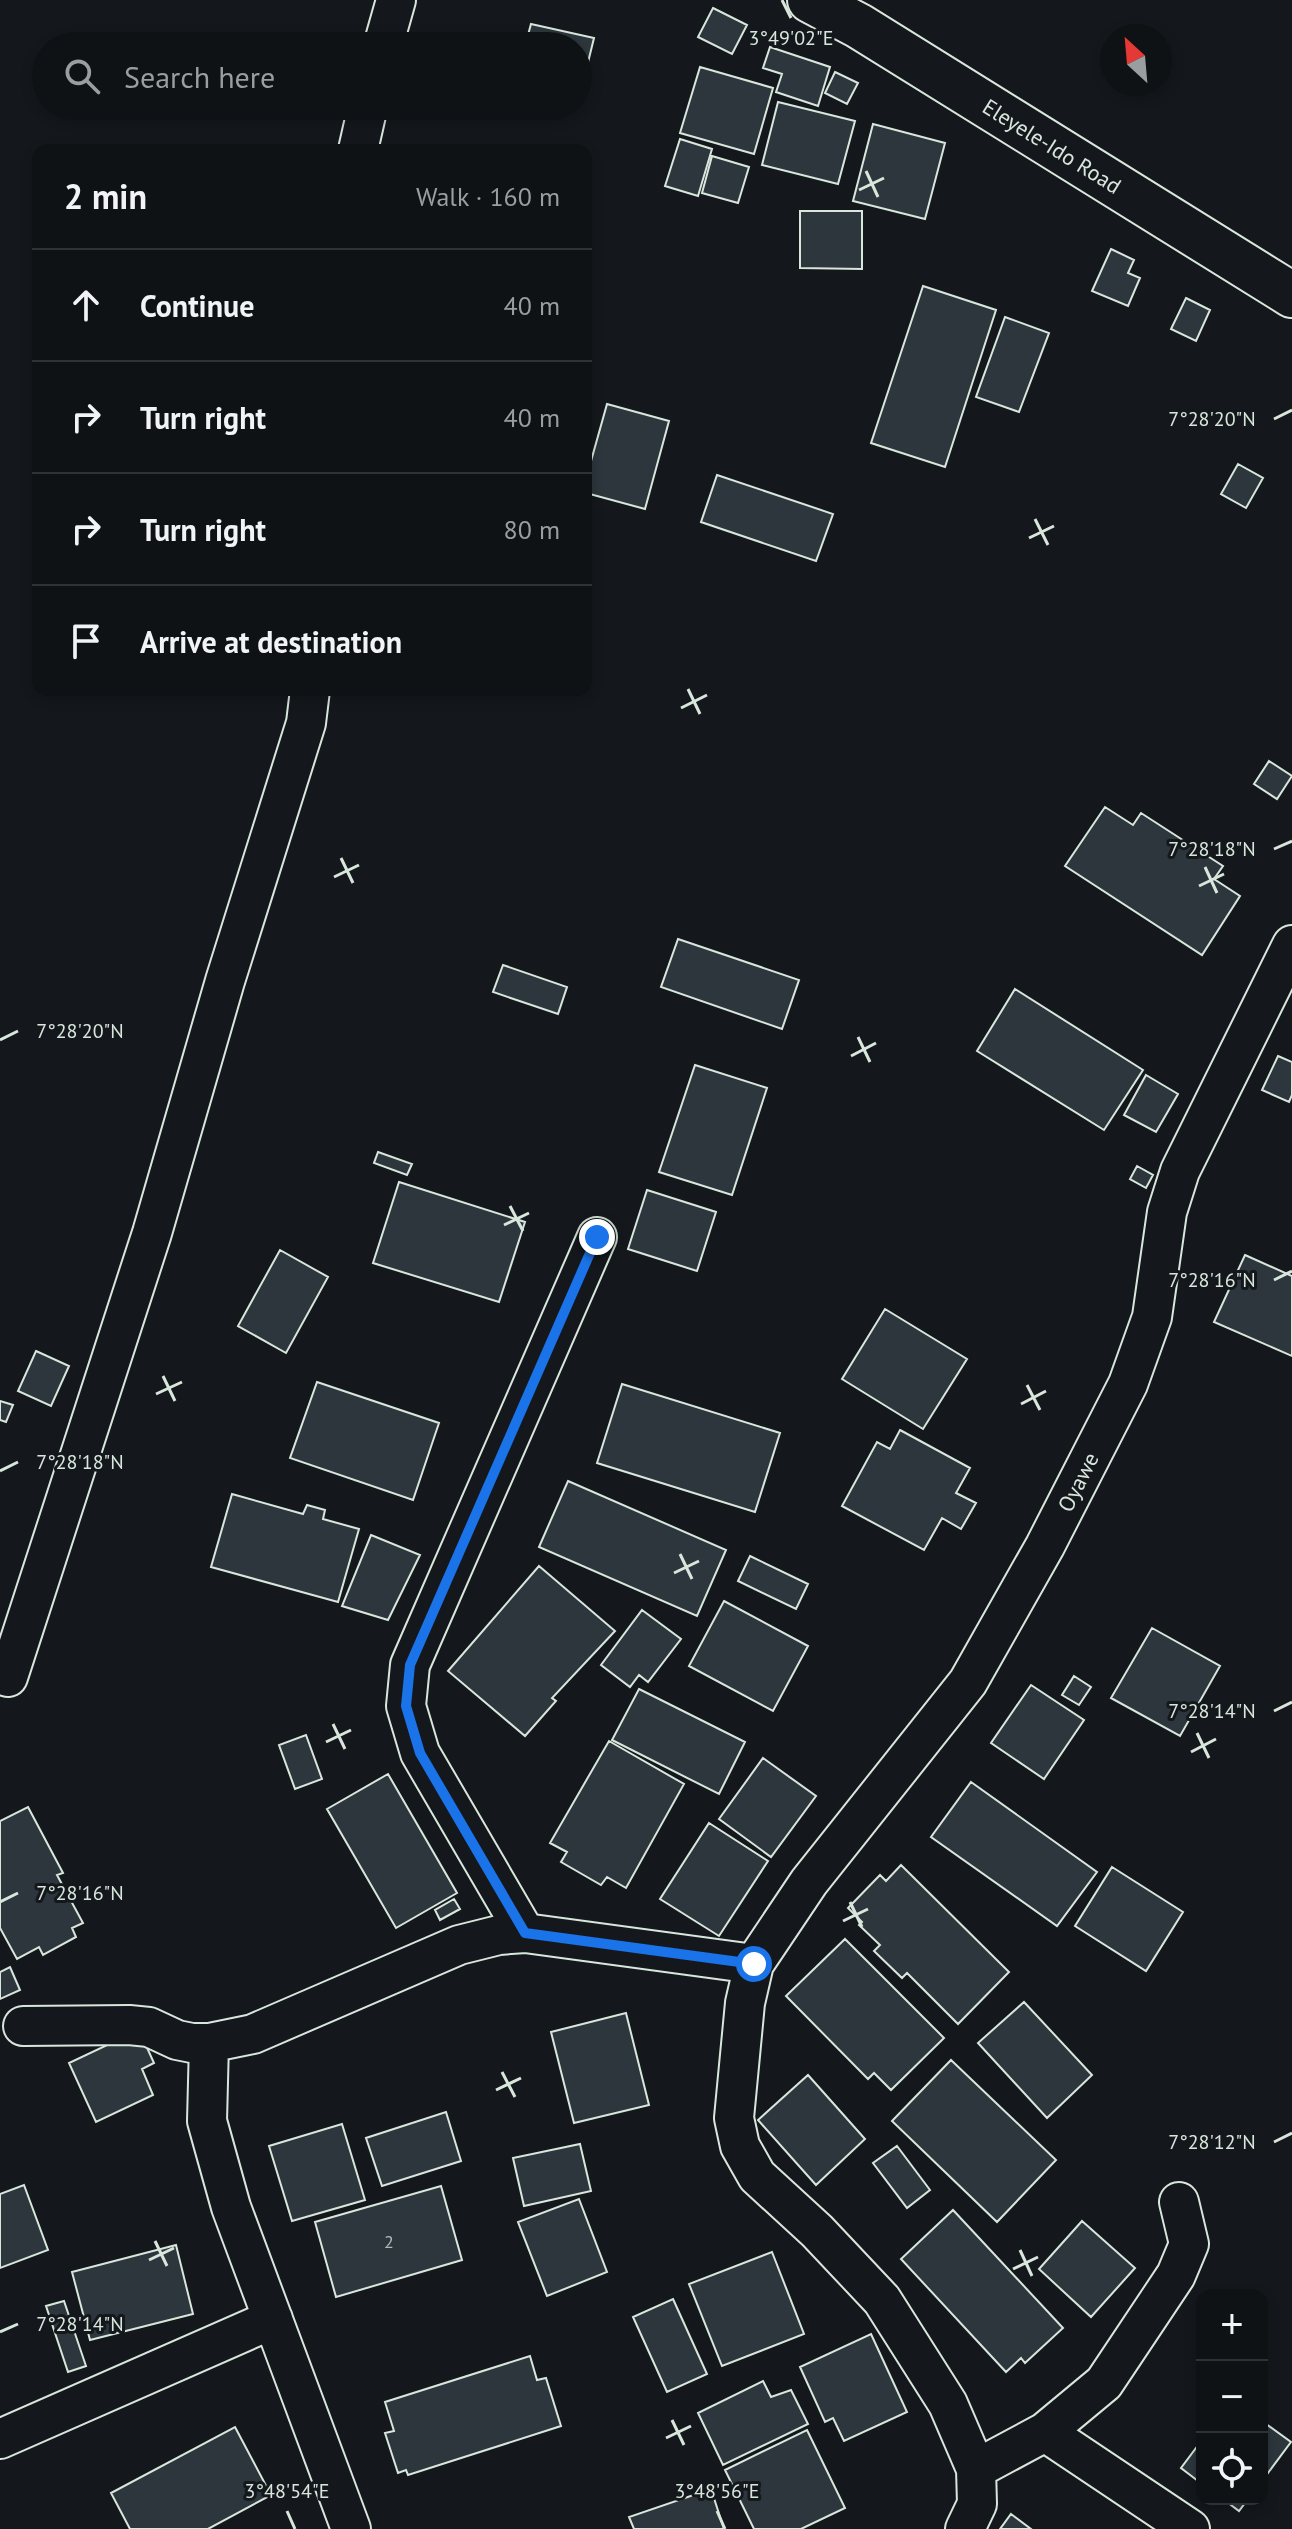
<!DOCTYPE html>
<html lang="en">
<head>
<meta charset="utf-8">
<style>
	:root { --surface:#0f1215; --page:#1d2022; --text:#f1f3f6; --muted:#9b9ea0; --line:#2f3234 }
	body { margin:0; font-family:"PT Sans",sans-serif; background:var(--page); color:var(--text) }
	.controls { position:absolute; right:24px; bottom:24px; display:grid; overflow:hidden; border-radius:16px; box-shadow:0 4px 12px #0003 }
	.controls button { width:72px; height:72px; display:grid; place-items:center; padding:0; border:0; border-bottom:2px solid var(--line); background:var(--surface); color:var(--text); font:40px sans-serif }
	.compass { position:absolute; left:1100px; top:24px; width:72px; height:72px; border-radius:50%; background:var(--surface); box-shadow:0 4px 12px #0003; rotate:334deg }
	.stop { position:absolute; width:24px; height:24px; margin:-18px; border:6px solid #1a73e8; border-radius:50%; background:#fff }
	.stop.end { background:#1a73e8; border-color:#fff; box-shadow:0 2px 8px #0008 }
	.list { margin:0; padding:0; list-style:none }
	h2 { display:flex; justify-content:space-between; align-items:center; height:104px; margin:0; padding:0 32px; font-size:34px }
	h2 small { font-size:26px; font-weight:400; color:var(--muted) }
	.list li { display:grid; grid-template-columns:52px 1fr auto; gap:24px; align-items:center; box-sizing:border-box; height:112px; padding:0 32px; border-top:2px solid var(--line) }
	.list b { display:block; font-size:30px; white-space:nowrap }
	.list em { font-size:26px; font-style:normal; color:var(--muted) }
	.icon { flex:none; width:44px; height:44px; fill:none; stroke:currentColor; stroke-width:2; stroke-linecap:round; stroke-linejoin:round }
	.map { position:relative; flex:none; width:1292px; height:2529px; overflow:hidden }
	.search { position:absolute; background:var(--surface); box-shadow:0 4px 12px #0003; left:32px; top:32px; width:560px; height:88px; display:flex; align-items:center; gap:20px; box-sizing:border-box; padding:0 28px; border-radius:44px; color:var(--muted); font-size:30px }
	.panel { position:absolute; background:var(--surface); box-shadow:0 4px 12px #0003; left:32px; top:144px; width:560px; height:552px; border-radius:16px }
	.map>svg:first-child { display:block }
	.building { fill:#2c363c; stroke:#d8e6dc; stroke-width:2 }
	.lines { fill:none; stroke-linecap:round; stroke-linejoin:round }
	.minor-casing { stroke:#d8e6dc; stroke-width:42 }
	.secondary-casing { stroke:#d8e6dc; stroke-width:48 }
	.minor { stroke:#14181c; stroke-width:38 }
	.secondary { stroke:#14181c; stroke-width:44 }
	.route { stroke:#1a73e8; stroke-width:10 }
	.ticks { fill:none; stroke:#d8e6dc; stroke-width:3 }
	.labels { text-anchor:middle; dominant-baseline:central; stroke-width:6; stroke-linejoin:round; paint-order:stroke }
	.number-label { font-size:18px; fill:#adbab4 }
	.street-label { font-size:22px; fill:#d8e6dc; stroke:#14181c }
	.ticks-label { font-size:20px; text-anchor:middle; fill:#d8e6dc; stroke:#14181c; stroke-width:6; stroke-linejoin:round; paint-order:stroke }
</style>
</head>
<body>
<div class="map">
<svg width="1292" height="2529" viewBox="0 0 1292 2529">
	<rect width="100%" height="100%" fill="#14181c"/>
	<!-- building -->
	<path class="building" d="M713 8 747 25 732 54 698 37Z
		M531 24 594 38 580 95 578 94V46H525Z
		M770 47 830 67 818 106 776 92 782 74 763 68Z
		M700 67 773 88 754 154 680 133Z
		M835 72 858 83 847 104 825 93Z
		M778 102 855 121 838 184 762 165Z
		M873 124 945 143 925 219 853 201Z
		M680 139 712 149 698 196 665 186Z
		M712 156 749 167 738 203 702 193Z
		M800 211H862V269L800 268Z
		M1111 249 1134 260 1128 273 1140 278 1128 306 1092 291Z
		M923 286 996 310 945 467 871 443Z
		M1186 298 1210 310 1196 341 1171 329Z
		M1005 317 1049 333 1019 412 976 397Z
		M607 404 669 421 645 509 586 493V479Z
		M1238 464 1263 478 1246 508 1221 494Z
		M717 475 833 514 816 561 701 522Z
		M1269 761 1292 776 1277 799 1254 784Z
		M1105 807 1133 825 1141 813 1223 866 1214 879 1240 896 1202 955 1065 866Z
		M678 939 799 980 782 1029 661 987Z
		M503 965 567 987 558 1014 493 992Z
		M1015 989 1143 1070 1104 1130 977 1051Z
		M1278 1056 1292 1062V1095L1289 1102 1262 1090Z
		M695 1065 767 1088 732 1195 659 1172Z
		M1146 1075 1178 1094 1156 1132 1124 1115Z
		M378 1152 412 1164 407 1175 374 1163Z
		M1137 1166 1153 1175 1146 1188 1130 1179Z
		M399 1182 525 1222 499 1302 373 1263Z
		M647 1190 716 1212 697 1271 628 1249Z
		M280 1250 328 1277 286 1353 238 1326Z
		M1245 1255 1292 1276V1356L1214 1322Z
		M885 1309 967 1359 923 1429 842 1379Z
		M36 1351 69 1366 51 1406 18 1391Z
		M317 1382 439 1423 413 1500 290 1458Z
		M622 1384 780 1433 755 1512 597 1463Z
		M0 1401 13 1405 6 1422 0 1420Z
		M900 1430 970 1468 956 1493 976 1503 961 1529 942 1518 924 1550 842 1506 877 1442 890 1449Z
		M568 1481 726 1550 697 1616 539 1547Z
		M232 1494 303 1514 307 1505 325 1510 323 1519 359 1529 338 1602 211 1567Z
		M371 1535 420 1555 388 1620 342 1606Z
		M750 1556 808 1584 796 1609 738 1581Z
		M539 1566 615 1631 552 1698 556 1701 525 1736 448 1671Z
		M724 1601 808 1646 773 1711 689 1666Z
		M642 1610 681 1639 648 1682 639 1675 630 1687 601 1665Z
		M1152 1628 1220 1666 1180 1736 1111 1698Z
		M1074 1676 1091 1687 1079 1705 1062 1695Z
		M1031 1685 1084 1720 1044 1779 991 1743Z
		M639 1689 745 1742 719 1794 612 1740Z
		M306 1735 322 1779 295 1789 279 1745Z
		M609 1741 684 1784 626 1888 607 1877 601 1885 561 1862 567 1852 550 1843Z
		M763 1758 816 1796 771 1857 719 1819Z
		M388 1774 457 1893 396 1928 327 1809Z
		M971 1782 1097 1872 1057 1926 931 1837Z
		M28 1807 63 1873 57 1875 83 1923 72 1928 76 1937 43 1955 39 1947 17 1959 0 1928V1821Z
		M709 1823 768 1861 719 1936 660 1899Z
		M901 1865 1009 1972 958 2024 907 1973 902 1978 874 1951 880 1945 859 1925 862 1922 848 1908 880 1875 886 1881Z
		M1112 1867 1183 1912 1146 1971 1075 1926Z
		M454 1899 460 1909 440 1920 435 1910Z
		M845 1939 944 2038 891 2090 874 2073 868 2079 786 1996Z
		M10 1967 20 1990 0 1999V1972Z
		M1024 2002 1092 2075 1047 2118 978 2043Z
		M626 2013 649 2105 574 2123 551 2032Z
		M139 2030 154 2063 142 2069 153 2095 96 2122 69 2063Z
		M951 2060 1056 2160 997 2222 892 2121Z
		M808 2075 865 2139 816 2185 758 2120Z
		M446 2112 461 2161 382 2186 366 2138Z
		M342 2124 365 2200 292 2221 269 2146Z
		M580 2144 591 2191 524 2206 513 2158Z
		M897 2146 930 2190 907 2208 873 2163Z
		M24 2185 48 2250 0 2268V2194Z
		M441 2186 462 2260 336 2297 315 2222Z
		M579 2199 607 2272 547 2296 518 2222Z
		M953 2210 1063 2328 1025 2363 1021 2358 1006 2372 901 2259Z
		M1082 2221 1135 2268 1091 2317 1039 2269Z
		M176 2245 193 2314 90 2340 72 2272Z
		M772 2252 804 2334 722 2366 689 2284Z
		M673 2299 707 2374 667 2392 633 2317Z
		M64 2301 86 2366 68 2372 46 2306Z
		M871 2334 907 2412 844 2441 833 2418 825 2422 800 2367Z
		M530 2356 537 2380 546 2378 561 2426 408 2475 406 2470 398 2473 385 2433 394 2431 385 2402Z
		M763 2381 771 2397 791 2390 808 2424 723 2465 698 2413Z
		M1262 2421 1291 2442 1262 2481Z
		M235 2427 271 2495 208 2529H130L111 2493Z
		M807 2430 845 2508 801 2529H754L725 2470Z
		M1202 2440V2484L1181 2468Z
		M711 2489 724 2529H634L629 2517Z
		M1223 2499H1248L1239 2511Z
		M1011 2514 1031 2529H1000Z"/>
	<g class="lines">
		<defs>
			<path id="minor" d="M383 46 396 0
				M358 150 368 106
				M8 1677 152 1233 225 981 306 723 310 690
				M525 1933 420 1753 406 1706 410 1665 597 1237
				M23 2026 129 2025 149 2027 177 2040 192 2043H209L253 2034 459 1945 499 1935 525 1933 754 1964
				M209 2043 207 2121 231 2207 351 2529
				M1045 2432 1190 2529
				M0 2439 273 2319
				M976 2469 1045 2432 1104 2383 1176 2275 1189 2244 1179 2202
				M965 2529 977 2504 976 2469 948 2404 882 2300 817 2231 757 2176 740 2146 734 2118 745 2003 754 1964 809 1882 968 1682 1045 1546 1128 1384 1152 1317 1167 1212 1180 1171 1292 945"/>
			<path id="secondary" d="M810 0 859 26 1292 295"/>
		</defs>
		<!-- minor casing -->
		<use href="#minor" class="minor-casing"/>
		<!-- secondary casing -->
		<use href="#secondary" class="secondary-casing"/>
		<!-- minor -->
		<use href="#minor" class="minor"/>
		<!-- secondary -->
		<use href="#secondary" class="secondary"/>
	</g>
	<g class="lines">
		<!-- route -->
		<path class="route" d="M597 1237 410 1665 406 1706 420 1753 525 1933 754 1964"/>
	</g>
	<!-- ticks -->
	<path class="ticks" d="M782 0 791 18M866 171 878 197M859 190 884 178M1274 419 1292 410M1035 519 1048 545M1029 538 1054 526M688 689 700 714M681 708 707 695M1274 849 1292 841M341 858 353 883M1205 867 1217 893M334 877 359 865M1199 886 1224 874M858 1037 870 1062M0 1040 18 1031M851 1056 876 1043M510 1206 523 1231M504 1225 529 1213M1274 1280 1292 1271M163 1376 175 1401M1027 1385 1040 1410M156 1394 182 1382M1021 1404 1046 1391M0 1471 18 1462M680 1554 692 1579M674 1573 699 1561M1274 1711 1292 1702M333 1724 345 1749M1197 1733 1209 1758M326 1742 351 1730M1191 1752 1216 1739M0 1902 18 1893M850 1902 862 1927M843 1921 868 1909M502 2072 515 2097M496 2090 521 2078M1274 2142 1292 2133M155 2241 167 2266M1020 2250 1032 2276M149 2260 174 2248M1013 2269 1038 2257M0 2332 18 2324M672 2420 684 2445M666 2438 691 2426M287 2511 295 2529M717 2511 725 2529"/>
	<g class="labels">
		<!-- number labels -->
		<g class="number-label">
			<text x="389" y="2241">2</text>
		</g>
		<!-- street labels -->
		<g class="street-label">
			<text transform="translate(1052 146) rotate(32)">Eleyele-Ido Road</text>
			<text transform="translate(1078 1482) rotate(-63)">Oyawe</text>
		</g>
	</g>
	<g class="ticks-label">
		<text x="791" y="45">3°49'02"E</text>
		<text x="1212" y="426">7°28'20"N</text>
		<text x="1212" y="856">7°28'18"N</text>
		<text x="80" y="1038">7°28'20"N</text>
		<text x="1212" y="1287">7°28'16"N</text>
		<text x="80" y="1469">7°28'18"N</text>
		<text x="1212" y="1718">7°28'14"N</text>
		<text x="80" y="1900">7°28'16"N</text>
		<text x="1212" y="2149">7°28'12"N</text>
		<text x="80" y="2331">7°28'14"N</text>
		<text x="287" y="2498">3°48'54"E</text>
		<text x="717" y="2498">3°48'56"E</text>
	</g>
</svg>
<div class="controls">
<button>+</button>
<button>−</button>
<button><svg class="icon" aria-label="locate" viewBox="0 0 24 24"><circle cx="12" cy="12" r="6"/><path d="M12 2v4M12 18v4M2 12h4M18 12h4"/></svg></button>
</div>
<svg class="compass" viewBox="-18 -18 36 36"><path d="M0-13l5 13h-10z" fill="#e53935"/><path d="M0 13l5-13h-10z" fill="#9b9ea0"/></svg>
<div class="stop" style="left:754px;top:1964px"></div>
<div class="stop end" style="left:597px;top:1237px"></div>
<div class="search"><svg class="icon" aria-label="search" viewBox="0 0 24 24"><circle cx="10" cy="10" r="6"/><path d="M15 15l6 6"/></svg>Search here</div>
<section class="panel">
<h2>2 min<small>Walk · 160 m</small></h2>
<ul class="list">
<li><svg class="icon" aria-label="ahead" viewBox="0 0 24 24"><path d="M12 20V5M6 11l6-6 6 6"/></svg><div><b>Continue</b></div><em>40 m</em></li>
<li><svg class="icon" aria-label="right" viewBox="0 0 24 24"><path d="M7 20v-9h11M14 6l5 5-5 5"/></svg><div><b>Turn right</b></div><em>40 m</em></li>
<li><svg class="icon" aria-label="right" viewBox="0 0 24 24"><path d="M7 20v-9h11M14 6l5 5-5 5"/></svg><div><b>Turn right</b></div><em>80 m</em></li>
<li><svg class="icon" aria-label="arrive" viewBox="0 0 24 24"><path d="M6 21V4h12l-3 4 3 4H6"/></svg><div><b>Arrive at destination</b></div></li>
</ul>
</section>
</div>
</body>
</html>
